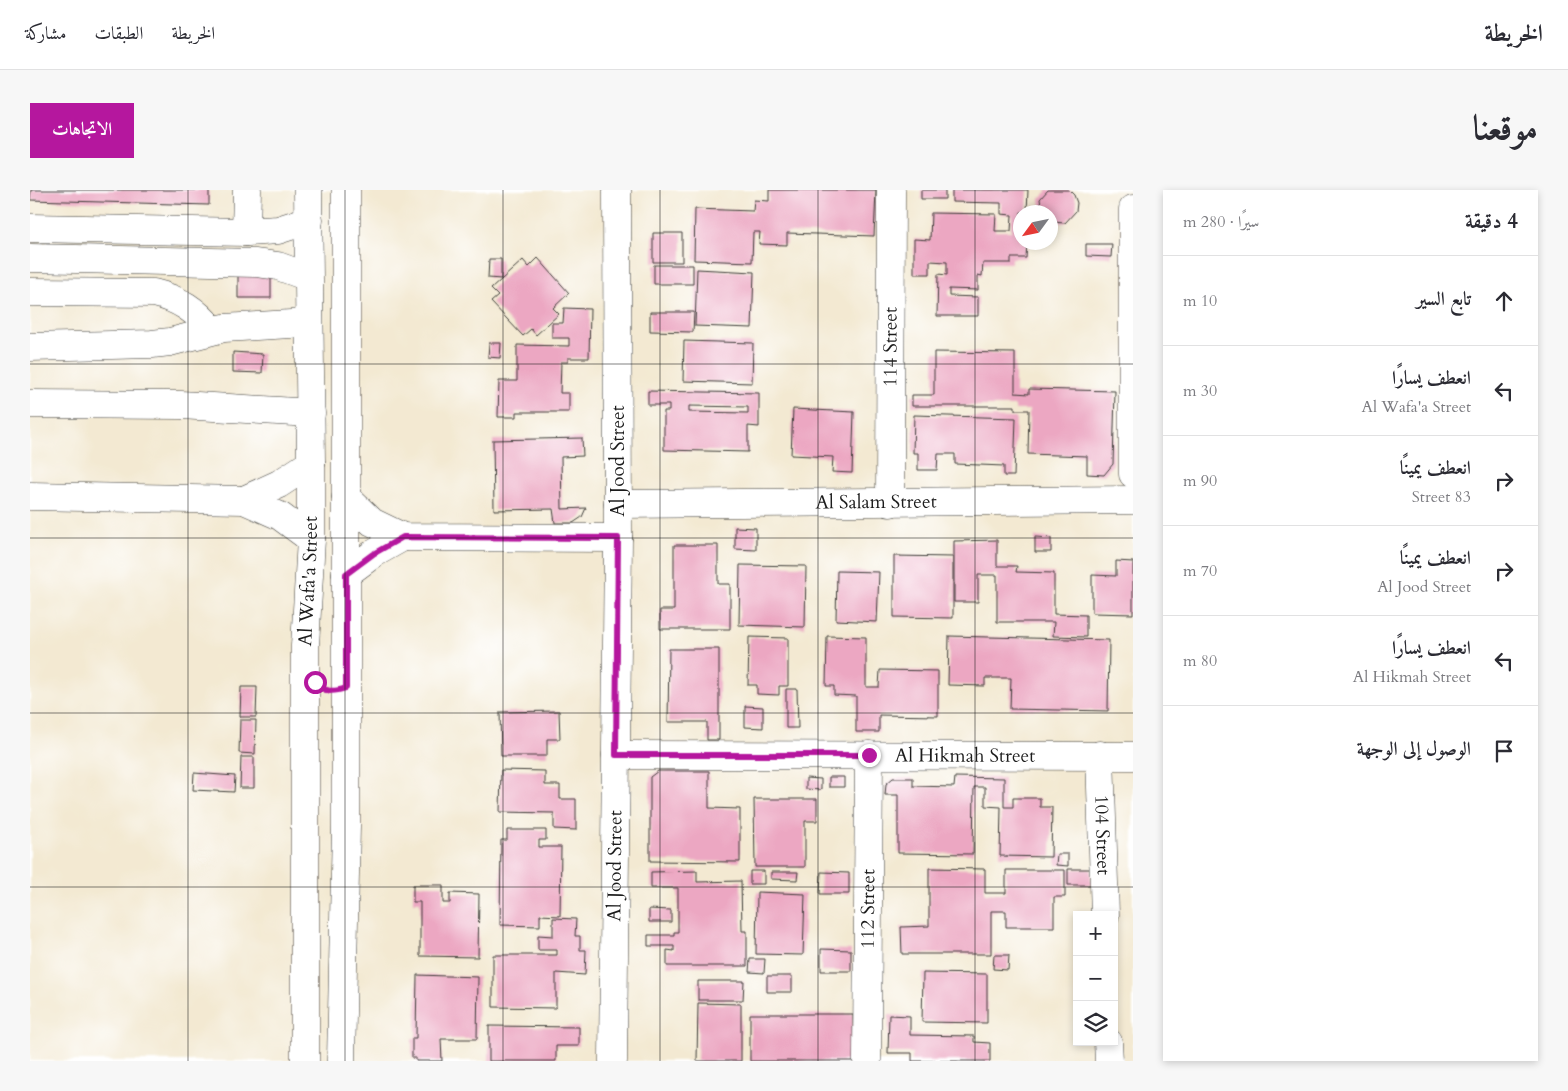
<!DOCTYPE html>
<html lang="ar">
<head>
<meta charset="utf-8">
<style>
	:root { --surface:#fff; --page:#f7f7f7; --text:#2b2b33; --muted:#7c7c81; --line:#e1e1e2; --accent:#b5179e }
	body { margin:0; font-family:Cardo,Amiri,serif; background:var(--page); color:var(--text); direction:rtl }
	.controls { position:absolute; right:15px; bottom:15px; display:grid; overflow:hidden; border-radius:0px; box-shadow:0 2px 8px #0003 }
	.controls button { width:45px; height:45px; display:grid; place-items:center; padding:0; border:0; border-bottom:1px solid var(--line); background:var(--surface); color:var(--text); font:25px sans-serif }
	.compass { position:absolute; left:983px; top:15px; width:45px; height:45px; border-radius:50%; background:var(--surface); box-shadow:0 2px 8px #0003; rotate:237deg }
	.stop { position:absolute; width:15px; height:15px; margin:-11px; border:4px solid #b5179e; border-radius:50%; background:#fff }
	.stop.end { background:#b5179e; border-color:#fff; box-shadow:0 1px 5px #0008 }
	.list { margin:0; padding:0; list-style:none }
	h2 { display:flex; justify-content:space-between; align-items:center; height:65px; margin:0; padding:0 20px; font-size:21px }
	h2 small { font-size:16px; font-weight:400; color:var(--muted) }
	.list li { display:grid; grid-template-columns:32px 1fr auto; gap:15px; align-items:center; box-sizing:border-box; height:90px; padding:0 20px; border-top:1px solid var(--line) }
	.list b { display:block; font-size:19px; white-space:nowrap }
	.list p { margin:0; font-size:16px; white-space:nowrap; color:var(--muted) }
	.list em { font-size:16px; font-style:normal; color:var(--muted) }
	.icon { flex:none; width:28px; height:28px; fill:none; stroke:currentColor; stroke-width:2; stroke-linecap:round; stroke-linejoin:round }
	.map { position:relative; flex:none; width:1103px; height:871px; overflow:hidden; direction:ltr; border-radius:0px }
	header { display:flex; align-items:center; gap:30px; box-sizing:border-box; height:70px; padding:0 25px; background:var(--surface); border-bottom:1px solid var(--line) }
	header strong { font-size:24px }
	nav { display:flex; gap:28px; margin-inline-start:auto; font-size:18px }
	.intro { display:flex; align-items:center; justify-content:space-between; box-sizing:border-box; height:120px; padding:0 30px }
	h1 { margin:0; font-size:35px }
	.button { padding:12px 22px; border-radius:0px; background:var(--accent); color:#fff; font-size:18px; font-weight:700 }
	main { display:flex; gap:30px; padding:0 30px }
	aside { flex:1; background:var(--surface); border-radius:0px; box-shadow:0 2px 8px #0003 }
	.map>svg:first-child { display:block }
	.building { fill:#eca7c2; fill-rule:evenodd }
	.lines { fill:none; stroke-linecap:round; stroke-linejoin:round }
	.minor-casing { stroke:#3c3b37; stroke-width:29 }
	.minor { stroke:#fff; stroke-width:28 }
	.route { stroke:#b5179e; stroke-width:6 }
	.grid { fill:none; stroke:#1c1c1c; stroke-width:1; stroke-opacity:0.55 }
	.labels { text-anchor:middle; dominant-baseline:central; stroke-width:4.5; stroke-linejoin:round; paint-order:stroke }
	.street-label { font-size:19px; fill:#1c1c1c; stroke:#fff }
</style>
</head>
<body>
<header>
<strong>الخريطة</strong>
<nav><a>الخريطة</a><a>الطبقات</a><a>مشاركة</a></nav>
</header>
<div class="intro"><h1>موقعنا</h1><a class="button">الاتجاهات</a></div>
<main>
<aside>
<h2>4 دقيقة<small>سيرًا · 280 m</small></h2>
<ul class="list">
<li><svg class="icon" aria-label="ahead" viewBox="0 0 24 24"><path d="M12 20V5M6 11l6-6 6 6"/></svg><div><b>تابع السير</b></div><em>10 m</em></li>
<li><svg class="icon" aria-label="left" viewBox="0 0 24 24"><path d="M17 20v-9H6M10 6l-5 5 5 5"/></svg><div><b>انعطف يسارًا</b><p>Al Wafa'a Street</p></div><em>30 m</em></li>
<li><svg class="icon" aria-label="right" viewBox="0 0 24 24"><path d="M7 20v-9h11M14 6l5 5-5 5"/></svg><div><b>انعطف يمينًا</b><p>83 Street</p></div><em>90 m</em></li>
<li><svg class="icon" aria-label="right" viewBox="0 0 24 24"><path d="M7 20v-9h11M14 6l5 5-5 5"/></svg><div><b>انعطف يمينًا</b><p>Al Jood Street</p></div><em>70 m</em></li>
<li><svg class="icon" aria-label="left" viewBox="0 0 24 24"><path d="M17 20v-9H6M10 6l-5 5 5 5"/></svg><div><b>انعطف يسارًا</b><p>Al Hikmah Street</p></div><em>80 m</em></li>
<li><svg class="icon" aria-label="arrive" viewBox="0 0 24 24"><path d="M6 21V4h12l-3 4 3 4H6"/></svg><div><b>الوصول إلى الوجهة</b></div></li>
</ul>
</aside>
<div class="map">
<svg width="1103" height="871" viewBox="0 0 1103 871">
	<rect width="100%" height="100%" fill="#fff"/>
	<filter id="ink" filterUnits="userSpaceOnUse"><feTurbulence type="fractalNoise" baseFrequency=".02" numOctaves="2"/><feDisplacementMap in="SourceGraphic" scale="10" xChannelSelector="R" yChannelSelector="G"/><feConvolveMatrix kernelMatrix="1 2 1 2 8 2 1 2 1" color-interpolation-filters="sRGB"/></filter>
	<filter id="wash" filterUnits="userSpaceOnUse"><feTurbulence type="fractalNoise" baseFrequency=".0096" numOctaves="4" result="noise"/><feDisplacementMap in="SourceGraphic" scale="20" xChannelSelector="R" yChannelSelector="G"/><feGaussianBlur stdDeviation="1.12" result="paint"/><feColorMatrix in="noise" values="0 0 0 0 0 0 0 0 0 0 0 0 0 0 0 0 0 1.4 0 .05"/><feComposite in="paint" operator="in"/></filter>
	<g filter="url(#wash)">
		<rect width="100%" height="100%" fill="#f3e9d2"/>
		<g id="blocks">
			<!-- building -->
			<path class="building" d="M1 0H179V15L0 10Z
				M739 0H846L844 46 757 43V55L729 54 730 42H723L722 72 664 70 665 19 723 21 724 10 739 11Z
				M891 0H915V9H891Z
				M922 0H998L997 22H991V52H997L996 68H981V73H953L952 86 948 85V100L919 99V106L948 107V126H907L908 84 917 85V72L900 71V84H884V49L900 50 901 23 966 24 965 41H981L982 25 971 24V13L922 12Z
				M1018 0H1039L1044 5 1047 13 1046 21 1035 33 1021 32V22H1012L1010 9Z
				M623 43H652V72H623Z
				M1056 54H1082L1081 67 1056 66Z
				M508 68 539 103 523 118 529 124 506 145 501 139 493 146 461 112 468 106 461 99 493 70 499 77Z
				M459 69H471V89L458 88Z
				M624 75H663V94H624Z
				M208 79 241 80V108H208Z
				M667 79 724 82 722 138 665 136Z
				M534 118 560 119 559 168H538V172H531L530 203H539V222H486V227H468L469 191H487V155L539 156V148H522V133H533Z
				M620 122H664L663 142 620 141Z
				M654 151 723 153 722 193 653 191Z
				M459 153H471L470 168 458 167Z
				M203 162 233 164 232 183 203 182Z
				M904 162 985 163V203L999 204V199L1085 201 1083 274 1074 285 1057 284V266L998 264 999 220H985V216H882V205H904Z
				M618 201 729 203V237L718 236V262L634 260V221H639V215H618ZM659 216 718 217V223L659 222Z
				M763 219 824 222 822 283 802 282 803 267 761 265Z
				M884 225 986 228 984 286H974V276L925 274V264H908L907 280H888V263H883Z
				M552 248 553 266 531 267 532 319 556 318 552 327 543 333H525L523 319 464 320 463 250Z
				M705 337 726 338V360L705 359Z
				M1005 347 1021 348V362H1005Z
				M967 350V376H987L986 382 1024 383V424L1056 425V447L1023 446 1024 432H967V385H948V412H924V351Z
				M644 355H688V394H700V439H630V420H644Z
				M864 366 923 367V428L864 427Z
				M1086 371 1103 372V424L1062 423V385L1086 386Z
				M710 375 776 376 775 437 709 435Z
				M807 381 849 382 847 432 806 430Z
				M797 446 836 447V497H849L850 480 908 481V526L849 525V542H826V506L804 505V496H796Z
				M919 446 1079 450 1078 521 980 519 981 488H955V496L918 495Z
				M719 447 758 448V496H749V505L727 504V495H718Z
				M639 459H689V550H677V532H638Z
				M211 497H227L226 527H210Z
				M756 499H767L768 538H756Z
				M715 516 733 517V538L715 537Z
				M529 521 530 549H517V566H471L470 522Z
				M210 530H226L225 564 209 563Z
				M211 567H224V598H210Z
				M471 580 515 581V595H530V609H546V640L524 639V623L470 622Z
				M628 581H679V618L710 619V672L620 671V587Z
				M164 583 205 586 204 602 163 600Z
				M799 587H814V597H799Z
				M925 587 974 588V617H983V608H1010V617H1022L1021 667 970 666 971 617 955 616V597H944L943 664 868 663V605H855L856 594 863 588H883V596L924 597Z
				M776 588 791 589V600L776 599Z
				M724 609H787V631H775V677H725Z
				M477 640H516V650H509V657H531L530 726 510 725V736L470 735 471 650H477Z
				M1027 664H1038V676L1026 675Z
				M899 678 955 679V703H976V680H1035V707H1024V737H976V721H961V764H872L871 737 899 736Z
				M1038 679H1061V695H1038Z
				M667 681V692L711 691 712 741H717V776H637V760L644 761V756H618V745H644V742H648V698H621V682Z
				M720 681H734V694H720Z
				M741 682H768L767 690 741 689Z
				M791 682 819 683V704H790Z
				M383 695H413V713H420V703L449 704 448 767 390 766V712H383Z
				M727 702 775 704 773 765 726 764Z
				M619 719 641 720V732H619Z
				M523 728 546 729 545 746H550V760H556L555 785 526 783V818L463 817V765H527V760H508V745L523 746Z
				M791 759 821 760V781H791Z
				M964 765H979L978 780 963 779Z
				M720 769H735L734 783 719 782Z
				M893 783 957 784V833L892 832Z
				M387 785 448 787 447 849H411L412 871H386V868H382V848H386Z
				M737 786H762V802H737Z
				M668 791H714L713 810H668Z
				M668 813 711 814V871H667Z
				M720 824H823L824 871H720Z
				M859 825 880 826V845L944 846V852L960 853V871H882V863H858Z
				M459 836 549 837V856H526V871H459Z"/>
		</g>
	</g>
	<g filter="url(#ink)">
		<use href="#blocks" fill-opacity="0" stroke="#3c3b37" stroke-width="1"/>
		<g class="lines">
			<defs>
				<g id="minor">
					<path d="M1103 19V284"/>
					<path d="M0 38 216 42 248 40 279 30"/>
					<path d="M216 42 217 0"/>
					<path d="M0 68 226 73 248 76 278 87"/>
					<path d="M0 102 124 103C149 109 166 120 182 140"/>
					<path d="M0 157 122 154 140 152 194 138 278 133"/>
					<path d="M0 214 151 215 281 223"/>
					<path d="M0 306 214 310 250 326 281 349"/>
					<path d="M316 307 342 332 373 347 588 348"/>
					<path d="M214 310 249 294 281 273"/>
					<path id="s1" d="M860 313 861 0"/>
					<path id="s2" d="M588 314 1103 310"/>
					<path d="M316 384 343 364 373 347"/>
					<path id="s3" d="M586 565 1103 566"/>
					<path id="s4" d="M1070 565 1075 725"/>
					<path d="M1078 852 1079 871"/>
					<path id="s5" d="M275 871V456L281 349V273L278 0"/>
					<path d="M311 871 316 636V0"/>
					<path id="s6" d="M583 871 588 348 587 0"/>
					<path id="s7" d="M837 871 839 565"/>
				</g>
			</defs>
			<!-- minor casing -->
			<use href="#minor" class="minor-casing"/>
			<!-- minor -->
			<use href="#minor" class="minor"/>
		</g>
	</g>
	<g class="lines" filter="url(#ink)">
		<!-- route -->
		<path class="route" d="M285 492C294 503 304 502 316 498V384L343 364 373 347 588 348 586 565H839"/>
	</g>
	<!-- grid -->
	<path class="grid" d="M158 0V871M315 0V871M473 0V871M630 0V871M788 0V871M945 0V871M0 174H1103M0 348H1103M0 523H1103M0 697H1103"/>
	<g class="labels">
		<!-- street labels -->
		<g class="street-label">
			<text stroke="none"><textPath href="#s1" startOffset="156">114 Street</textPath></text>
			<text transform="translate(588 271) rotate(-90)">Al Jood Street</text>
			<text stroke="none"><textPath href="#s2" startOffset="258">Al Salam Street</textPath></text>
			<text stroke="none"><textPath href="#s5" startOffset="480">Al Wafa'a Street</textPath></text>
			<text stroke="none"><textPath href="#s3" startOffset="349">Al Hikmah Street</textPath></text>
			<text stroke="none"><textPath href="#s4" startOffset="80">104 Street</textPath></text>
			<text stroke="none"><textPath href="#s6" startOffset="195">Al Jood Street</textPath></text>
			<text stroke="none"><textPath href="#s7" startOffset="152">112 Street</textPath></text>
		</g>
	</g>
</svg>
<div class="controls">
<button>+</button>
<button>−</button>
<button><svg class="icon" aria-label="layers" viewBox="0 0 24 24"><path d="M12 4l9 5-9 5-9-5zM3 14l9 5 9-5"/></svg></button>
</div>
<svg class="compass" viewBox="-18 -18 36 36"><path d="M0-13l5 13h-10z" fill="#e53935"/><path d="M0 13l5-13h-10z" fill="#7c7c81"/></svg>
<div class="stop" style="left:285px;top:492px"></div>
<div class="stop end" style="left:839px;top:565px"></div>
</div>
</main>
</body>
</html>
